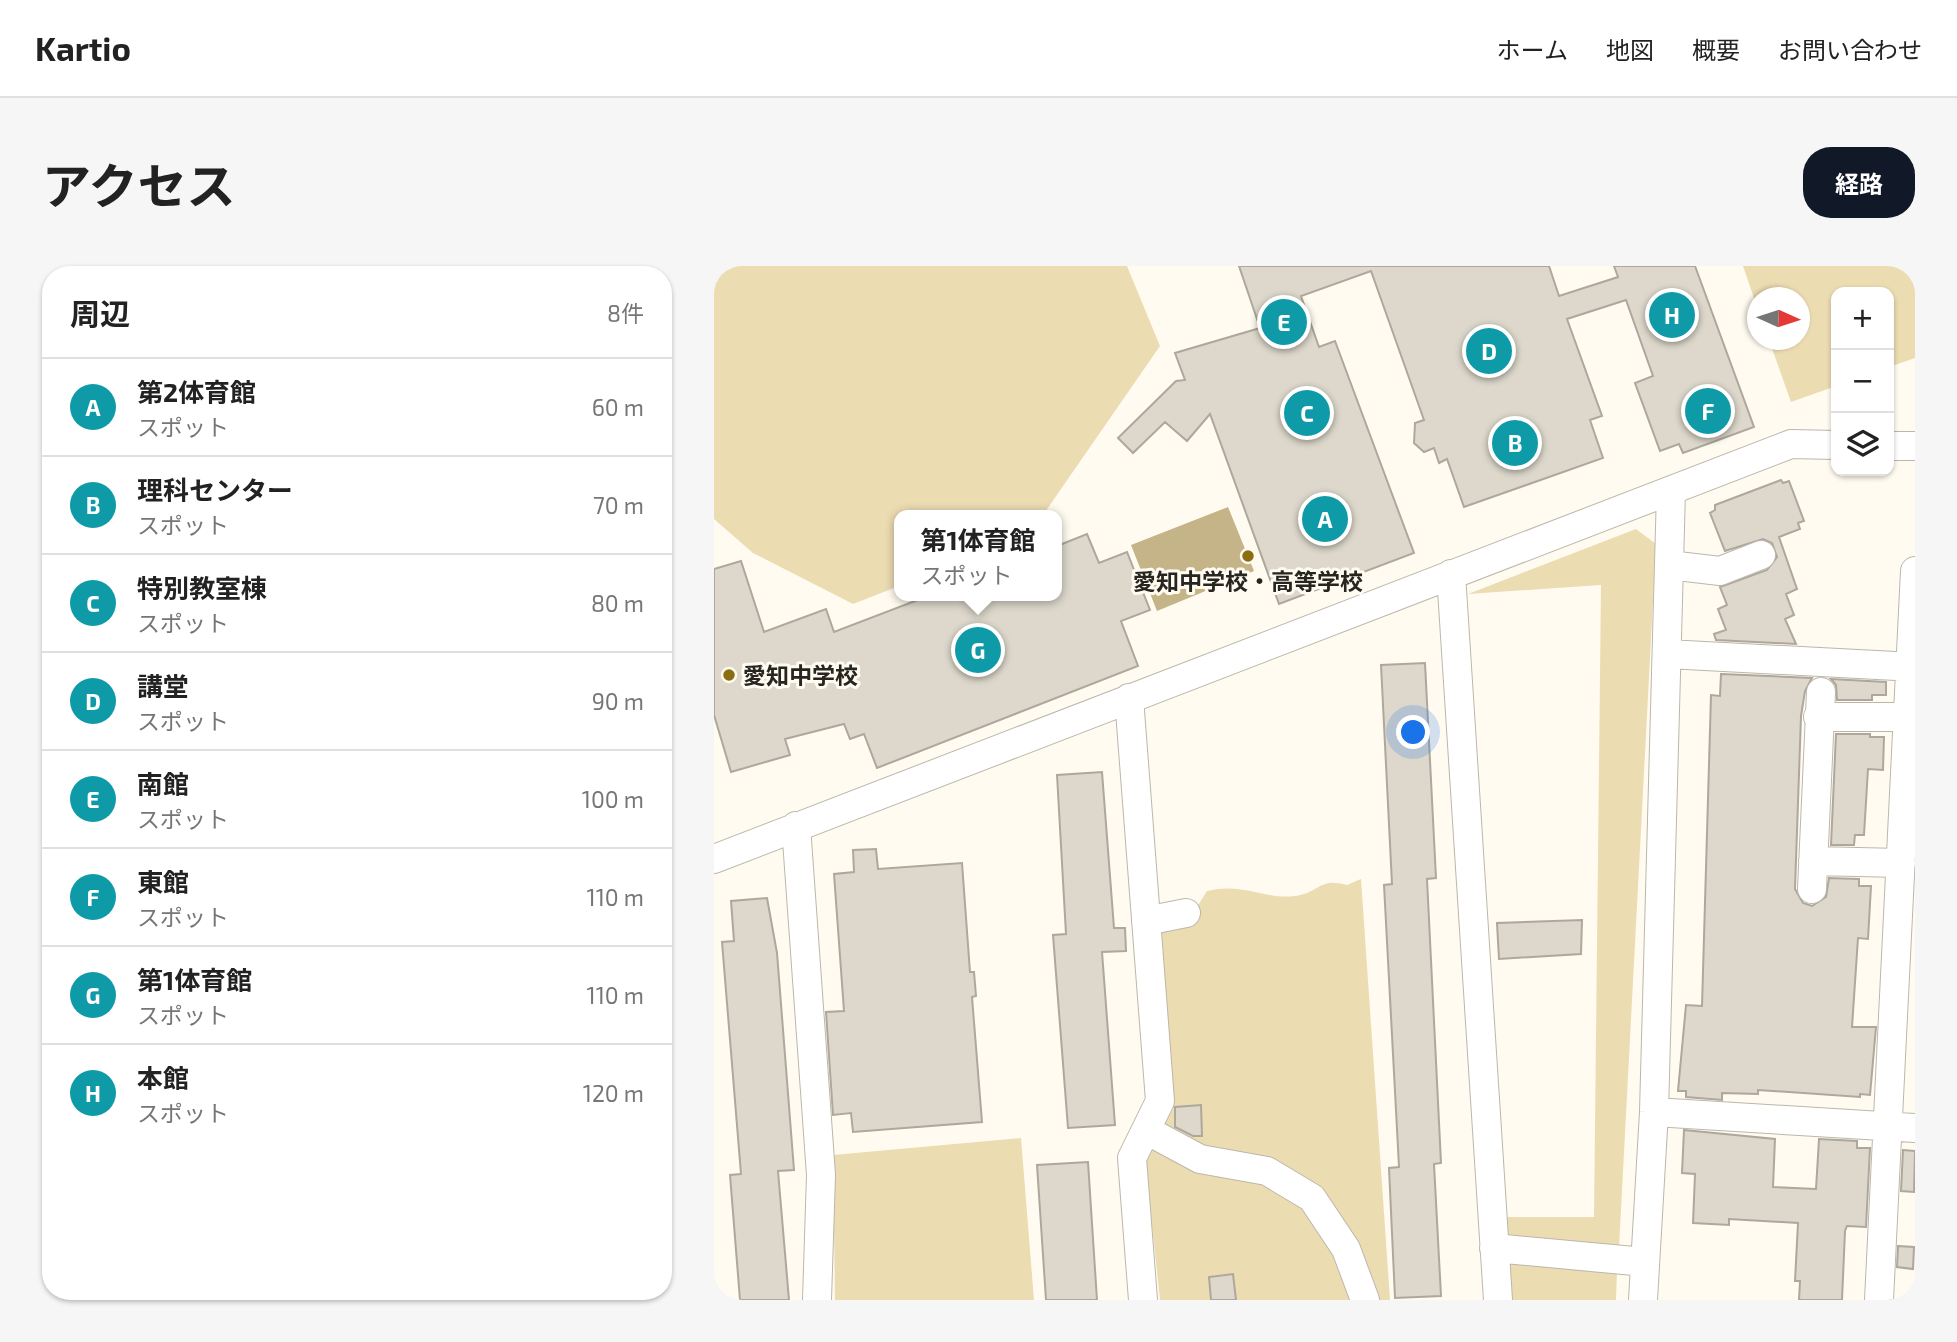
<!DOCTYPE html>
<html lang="ja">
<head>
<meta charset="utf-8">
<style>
	:root { --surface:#fff; --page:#f6f6f6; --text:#222; --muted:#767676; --line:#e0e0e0; --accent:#111827 }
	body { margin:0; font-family:"Exo 2","Noto Sans JP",sans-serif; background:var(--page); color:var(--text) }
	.controls { position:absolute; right:21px; top:21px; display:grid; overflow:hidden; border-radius:14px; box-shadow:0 2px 5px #0004 }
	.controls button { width:63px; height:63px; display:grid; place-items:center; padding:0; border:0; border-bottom:2px solid var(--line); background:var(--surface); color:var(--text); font:35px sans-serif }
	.compass { position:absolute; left:1033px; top:21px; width:63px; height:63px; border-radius:50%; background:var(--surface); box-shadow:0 2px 5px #0004; rotate:93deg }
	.you { position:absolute; left:700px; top:467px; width:24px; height:24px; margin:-18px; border:5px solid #fff; border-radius:50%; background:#1a73e8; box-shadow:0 0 0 10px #1a73e833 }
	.badge { display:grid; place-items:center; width:46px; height:46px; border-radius:50%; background:var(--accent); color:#fff; font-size:23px; font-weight:700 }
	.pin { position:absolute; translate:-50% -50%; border:4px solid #fff; box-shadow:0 2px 7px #0006 }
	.popup { position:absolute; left:180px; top:244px; width:168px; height:91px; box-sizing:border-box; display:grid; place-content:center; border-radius:14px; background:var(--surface); filter:drop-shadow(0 2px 5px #0005); font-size:23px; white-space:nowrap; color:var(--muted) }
	.popup b { font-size:26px; color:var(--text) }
	.popup::after { content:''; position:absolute; left:50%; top:100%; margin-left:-14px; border:14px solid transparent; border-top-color:var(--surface) }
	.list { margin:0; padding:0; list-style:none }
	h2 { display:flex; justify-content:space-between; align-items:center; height:91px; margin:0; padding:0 28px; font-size:30px }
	h2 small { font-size:23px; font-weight:400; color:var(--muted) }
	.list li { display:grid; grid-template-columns:46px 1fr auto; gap:21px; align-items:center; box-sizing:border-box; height:98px; padding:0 28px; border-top:2px solid var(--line) }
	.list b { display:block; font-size:26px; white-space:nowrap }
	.list p { margin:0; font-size:23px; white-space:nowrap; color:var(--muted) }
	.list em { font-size:23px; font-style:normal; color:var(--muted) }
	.icon { flex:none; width:38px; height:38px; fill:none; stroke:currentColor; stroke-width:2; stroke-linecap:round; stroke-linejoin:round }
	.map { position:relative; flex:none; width:1201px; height:1034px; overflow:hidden; border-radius:28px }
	header { display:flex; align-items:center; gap:42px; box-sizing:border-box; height:98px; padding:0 35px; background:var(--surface); border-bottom:2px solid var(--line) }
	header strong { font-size:33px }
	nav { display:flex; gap:38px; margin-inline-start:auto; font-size:24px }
	.intro { display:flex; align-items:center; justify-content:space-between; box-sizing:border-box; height:168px; padding:0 42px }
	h1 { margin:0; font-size:49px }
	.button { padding:18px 32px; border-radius:28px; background:var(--accent); color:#fff; font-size:24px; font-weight:700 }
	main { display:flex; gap:42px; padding:0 42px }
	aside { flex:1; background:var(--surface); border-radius:28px; box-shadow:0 2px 5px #0004 }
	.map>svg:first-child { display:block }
	.green { fill:#ecdcb2 }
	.water { fill:#c4b488 }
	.building { fill:#ddd8cb; stroke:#ada89b; stroke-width:2 }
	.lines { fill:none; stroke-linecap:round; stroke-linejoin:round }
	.minor-casing { stroke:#bcb7aa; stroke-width:30 }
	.minor { stroke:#fff; stroke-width:28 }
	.poi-dot { fill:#8a6e0f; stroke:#fffbf0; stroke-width:2.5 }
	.labels { text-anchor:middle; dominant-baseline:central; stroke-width:6; stroke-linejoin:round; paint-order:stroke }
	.poi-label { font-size:23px; font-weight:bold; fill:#272520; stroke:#fffbf0 }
</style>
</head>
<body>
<header>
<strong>Kartio</strong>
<nav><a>ホーム</a><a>地図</a><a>概要</a><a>お問い合わせ</a></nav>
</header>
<div class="intro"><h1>アクセス</h1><a class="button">経路</a></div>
<main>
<aside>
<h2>周辺<small>8件</small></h2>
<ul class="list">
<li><span class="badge" style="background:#0f9aa8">A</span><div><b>第2体育館</b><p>スポット</p></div><em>60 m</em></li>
<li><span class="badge" style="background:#0f9aa8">B</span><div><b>理科センター</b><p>スポット</p></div><em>70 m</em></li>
<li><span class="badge" style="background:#0f9aa8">C</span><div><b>特別教室棟</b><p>スポット</p></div><em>80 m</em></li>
<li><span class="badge" style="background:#0f9aa8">D</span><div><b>講堂</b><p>スポット</p></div><em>90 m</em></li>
<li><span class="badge" style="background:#0f9aa8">E</span><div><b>南館</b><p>スポット</p></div><em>100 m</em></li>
<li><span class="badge" style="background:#0f9aa8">F</span><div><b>東館</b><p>スポット</p></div><em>110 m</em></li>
<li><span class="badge" style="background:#0f9aa8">G</span><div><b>第1体育館</b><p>スポット</p></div><em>110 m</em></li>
<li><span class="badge" style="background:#0f9aa8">H</span><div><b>本館</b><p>スポット</p></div><em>120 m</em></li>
</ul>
</aside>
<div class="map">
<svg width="1201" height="1034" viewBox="0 0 1201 1034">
	<rect width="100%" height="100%" fill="#fffbf0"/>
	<!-- green -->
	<path class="green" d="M0 0H413L446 80 329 249H185V320L139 338 39 287 0 253Z
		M1029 0H1201V92L1175 101V26H1122V120L1077 136 1055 74H1086V32H1044L1043 41Z
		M922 263 942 278 905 982 793 970 791 951H880L887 319 754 328Z
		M647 613 676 1034H446L431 893 459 843 447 660 481 644 493 625C528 616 552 634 581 630 607 626 605 611 633 619Z
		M307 872 320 1034H121L119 889Z
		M795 995 903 1003 902 1034H797Z"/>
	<!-- water -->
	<path class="water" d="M514 241 540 305 443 345 417 279Z"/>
	<!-- building -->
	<path class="building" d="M525 0H835L845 30 904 11 900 0H981L1040 161 969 187 965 178 946 185 921 117 939 110 912 34 853 53 888 150 876 154 889 192 750 241 733 193 725 197 720 182 710 186 700 177 701 157 710 154 657 5 587 30 605 81 621 75 700 287 565 338 496 148 473 175 451 156 419 187 404 172 462 115 471 114 461 87 546 62Z
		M1067 214 1069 217 1075 215 1090 255 1084 257 1086 263 1065 271 1083 323 1072 328 1080 349 1071 353 1082 378 1002 374 1000 368 1012 364 1004 343 1013 339 1006 321 1053 304 1063 291 1058 277 1049 273 1011 285 996 247 1001 244V239Z
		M373 268 385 297 413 286 436 344 407 355 424 400 163 502 150 468 136 473 130 458 71 473 76 489 17 506 0 449V303L27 295 50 366 112 343 120 366 214 330H343V280Z
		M711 397 722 612 713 613 727 897 720 898 727 1030 681 1032 675 902 685 901 670 619 678 618 667 399Z
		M1007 408 1098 412 1091 425 1087 450 1081 623 1089 637 1098 640 1112 631 1115 612 1145 613V620H1157L1154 673 1144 672 1138 761H1162L1156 829 1146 828V831L1044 824V828L1008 827V834L972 831V825H964L972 739 988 740 997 429 1006 430Z
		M1117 413 1172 416V429H1158V434H1123L1122 419Z
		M1122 468H1156V471H1170L1169 504 1154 503 1150 569H1141L1140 579H1117Z
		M388 506 400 662H411L412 685 388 686 401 859 354 862 339 669 352 668 343 509Z
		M162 583 164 603 248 597 256 706H260L262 730 258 731 268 856 139 866 137 847 119 849 112 746 130 745 120 608 140 606 139 584Z
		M53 632 63 687 80 904 64 905 75 1034H26L16 909 27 908 8 676 20 675 17 635Z
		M868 654 867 688 785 693 783 657Z
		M487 839 488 870H479L461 861V841Z
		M970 864 1061 873 1059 921 1102 923 1105 873 1143 875V882H1156L1152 961 1133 960 1131 965 1128 1034H1085L1086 1015H1081L1084 957 1015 953V959L979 957 981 908 968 907Z
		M1189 884 1201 885 1200 926 1187 925Z
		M374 896 383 1034H332L323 899Z
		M1184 980 1200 981 1199 1003 1183 1001Z
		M519 1008 522 1034H497L495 1011Z"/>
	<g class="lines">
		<defs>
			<path id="minor" d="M1175 180H1201
				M955 299 1006 305 1047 289
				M737 308 784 1034
				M953 388 1201 401
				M415 432 446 835 418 892 429 1034
				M1104 451H1194
				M82 560 107 909 103 1034
				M0 593 1077 178 1122 179
				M1099 595 1187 597
				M1098 623 1107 426
				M432 655 472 647
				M940 846 1201 862
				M432 864 486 893 553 905 598 932 632 983 651 1034
				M780 982 931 996
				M929 1034 940 846 957 225
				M1165 1034 1201 305"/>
		</defs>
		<!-- minor casing -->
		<use href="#minor" class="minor-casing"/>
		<!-- minor -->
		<use href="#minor" class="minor"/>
	</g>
	<!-- markers -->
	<g class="poi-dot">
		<circle cx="534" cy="290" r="7"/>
		<circle cx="15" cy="409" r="7"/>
	</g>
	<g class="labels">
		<!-- poi labels -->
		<g class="poi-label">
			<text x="534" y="315">愛知中学校・高等学校</text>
			<text x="29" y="409" text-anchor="start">愛知中学校</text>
		</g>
	</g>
</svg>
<div class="controls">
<button>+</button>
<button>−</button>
<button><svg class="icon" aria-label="layers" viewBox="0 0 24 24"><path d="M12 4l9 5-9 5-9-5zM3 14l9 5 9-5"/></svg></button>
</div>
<svg class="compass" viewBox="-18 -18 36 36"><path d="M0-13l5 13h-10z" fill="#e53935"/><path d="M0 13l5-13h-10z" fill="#767676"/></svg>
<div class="you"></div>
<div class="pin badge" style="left:611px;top:253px;background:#0f9aa8">A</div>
<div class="pin badge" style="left:801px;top:177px;background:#0f9aa8">B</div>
<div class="pin badge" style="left:593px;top:147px;background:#0f9aa8">C</div>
<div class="pin badge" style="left:775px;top:85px;background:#0f9aa8">D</div>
<div class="pin badge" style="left:570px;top:56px;background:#0f9aa8">E</div>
<div class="pin badge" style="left:994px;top:145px;background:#0f9aa8">F</div>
<div class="pin badge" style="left:264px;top:384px;background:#0f9aa8">G</div>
<div class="popup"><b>第1体育館</b>スポット</div>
<div class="pin badge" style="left:958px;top:49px;background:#0f9aa8">H</div>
</div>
</main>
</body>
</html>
